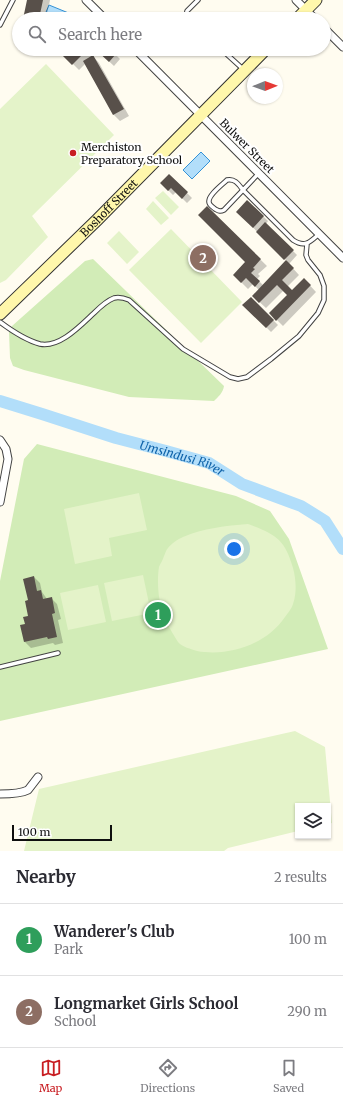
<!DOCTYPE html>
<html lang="en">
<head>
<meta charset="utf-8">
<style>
	:root { --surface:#fff; --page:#f2f2f3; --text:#2b2b33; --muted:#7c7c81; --line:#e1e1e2; --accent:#c81d22 }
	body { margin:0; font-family:Merriweather,serif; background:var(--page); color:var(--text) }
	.controls { position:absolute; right:12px; bottom:12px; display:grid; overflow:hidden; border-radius:0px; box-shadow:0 1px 3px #0004 }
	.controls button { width:36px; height:36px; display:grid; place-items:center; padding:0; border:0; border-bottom:1px solid var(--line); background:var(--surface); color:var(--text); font:20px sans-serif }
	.compass { position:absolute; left:247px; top:68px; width:36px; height:36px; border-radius:50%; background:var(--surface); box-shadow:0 1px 3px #0004; rotate:89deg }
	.scale { position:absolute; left:12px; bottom:10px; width:100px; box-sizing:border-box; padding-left:4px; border:2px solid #0f0f0f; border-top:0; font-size:11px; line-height:14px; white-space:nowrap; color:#0f0f0f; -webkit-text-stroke:3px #fff; paint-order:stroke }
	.you { position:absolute; left:234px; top:549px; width:14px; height:14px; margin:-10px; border:3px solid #fff; border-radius:50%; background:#1a73e8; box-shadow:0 0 0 6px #1a73e833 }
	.badge { display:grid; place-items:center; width:26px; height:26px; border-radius:50%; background:var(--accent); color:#fff; font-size:13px; font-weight:700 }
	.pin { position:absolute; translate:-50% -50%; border:2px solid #fff; box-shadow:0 1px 4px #0006 }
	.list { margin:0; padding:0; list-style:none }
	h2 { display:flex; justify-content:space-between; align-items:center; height:52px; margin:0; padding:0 16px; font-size:17px }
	h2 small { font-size:13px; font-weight:400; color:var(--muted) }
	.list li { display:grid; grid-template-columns:26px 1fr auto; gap:12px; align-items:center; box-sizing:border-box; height:72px; padding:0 16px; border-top:1px solid var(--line) }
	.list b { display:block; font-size:15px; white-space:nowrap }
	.list p { margin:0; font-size:13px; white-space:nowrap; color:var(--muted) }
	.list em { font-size:13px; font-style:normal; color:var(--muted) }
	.icon { flex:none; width:22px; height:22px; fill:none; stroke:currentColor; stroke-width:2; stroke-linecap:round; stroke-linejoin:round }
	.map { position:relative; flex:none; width:343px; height:851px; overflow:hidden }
	.search { position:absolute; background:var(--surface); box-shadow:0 1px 3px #0004; left:12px; right:12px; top:12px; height:44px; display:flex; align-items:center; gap:10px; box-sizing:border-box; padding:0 14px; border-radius:22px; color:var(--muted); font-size:15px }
	.sheet { height:196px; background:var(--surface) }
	nav { display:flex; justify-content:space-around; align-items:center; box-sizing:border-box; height:56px; border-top:1px solid var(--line); background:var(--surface); font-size:11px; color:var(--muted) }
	nav a { display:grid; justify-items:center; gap:2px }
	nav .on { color:var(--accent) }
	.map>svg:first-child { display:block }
	.green { fill:#d2ecb7 }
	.pitch { fill:#e4f3c9 }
	.water { fill:#b2defa; stroke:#3492d6 }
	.shadow { fill:#0003 }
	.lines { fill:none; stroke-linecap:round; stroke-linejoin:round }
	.river { stroke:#b2defa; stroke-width:12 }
	.building { fill:#58504a }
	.lane-casing { stroke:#424242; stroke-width:5.5 }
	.street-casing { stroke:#424242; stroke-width:9 }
	.secondary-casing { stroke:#313131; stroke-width:13 }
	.lane { stroke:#fff; stroke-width:3.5 }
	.street { stroke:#fff; stroke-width:7 }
	.secondary { stroke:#fff7ab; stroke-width:11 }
	.poi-dot { fill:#c81d22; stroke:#fff; stroke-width:1.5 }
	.labels { text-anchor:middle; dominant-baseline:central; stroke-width:4; stroke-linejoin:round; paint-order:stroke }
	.street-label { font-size:11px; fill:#0f0f0f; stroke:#fff }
	.poi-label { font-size:11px; fill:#0f0f0f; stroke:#fff; text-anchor:start }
	.water-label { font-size:12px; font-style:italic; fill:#0f63a9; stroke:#fff }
</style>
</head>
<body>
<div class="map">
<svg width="343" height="851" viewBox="0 0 343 851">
	<rect width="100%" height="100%" fill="#fffcf0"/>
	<!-- green -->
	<path class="green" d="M93 259 224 386C223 393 218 397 214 401L129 397 24 370 13 366 10 358 9 332 12 326 85 261Z
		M37 444 236 496 270 511 289 539 328 649 0 721V581L24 459Z"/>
	<!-- pitch -->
	<path class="pitch" d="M46 64 114 135 32 216 48 237 6 280 0 283V109Z
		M163 191 179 207 171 215 155 198Z
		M153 201 169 218 161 225 146 209Z
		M171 229 242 302 201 343 129 270Z
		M119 231 139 252 127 264 107 243Z
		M139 493 147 530 109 538 112 556 75 564 64 509Z
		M248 524C275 534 285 539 293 568 296 579 297 593 293 604 292 608 288 613 285 617 267 644 229 657 197 651 191 649 182 647 178 642 171 631 164 619 161 607 158 595 157 579 159 567 160 564 163 560 164 556 165 554 166 550 168 548 171 544 178 539 183 537 203 528 226 526 248 524Z
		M143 575 151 613 112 621 104 583Z
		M98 585 106 622 68 630 60 593Z
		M295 731 325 747 332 823 328 824V806H298V831L228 848 224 851H24L39 789Z"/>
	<!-- water -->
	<path class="water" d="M49 5 71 14 70 19H48L44 17Z
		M201 152 210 161 192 179 183 170Z"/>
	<!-- shadow -->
	<path class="shadow" d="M28 0H50L46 19H24Z
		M65 49H110L120 59 114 66 98 51 93 56 99 63 129 116 120 121 114 115 85 64 79 70 62 53Z
		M169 175 192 198 187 203 176 192 173 195 161 183Z
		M248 201 268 221 266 224 297 255 289 264 299 275 288 286 292 291 304 279 316 292 283 326 270 313 288 295 283 291 266 308 253 296 259 290 253 284 248 289 234 275 247 262 207 207 267 266 258 274 260 276 257 279 263 285 287 261 237 212Z
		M251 298 278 325 271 332 244 305Z
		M34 577 40 583 42 592 47 599 51 598 57 604 61 619 58 620 63 643 55 645 53 643 31 648 25 642 29 616V601Z"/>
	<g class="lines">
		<!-- river -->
		<path class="river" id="s1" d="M0 401 42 414 116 438 166 451 209 463 242 484 301 506 325 521 343 549"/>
	</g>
	<!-- building -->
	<path class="building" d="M27 0H43L39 19H23Z
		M64 49H88L72 65 60 53Z
		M95 49H111L116 54 109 62Z
		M93 55 124 109 113 115 83 61Z
		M169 174 188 192 182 199 171 188 168 191 160 183Z
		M247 200 264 216 253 228 236 212Z
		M207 206 261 259 253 268 255 269 251 273 260 281 255 287 246 278 241 283 233 275 245 262 198 215Z
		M265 222 294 250 284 260 256 232Z
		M286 260 294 268 282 280 292 290 304 278 311 285 276 321 269 313 287 295 277 285 259 303 252 296Z
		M251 297 274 320 266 328 242 305Z
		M34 576 37 591 41 590 43 599 52 597 55 613 52 614 57 637 48 639 47 637 24 642 20 625 25 624 23 617 28 616 25 601 28 600 23 579Z"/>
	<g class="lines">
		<defs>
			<path id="lane" d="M189 19 186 16 187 11 198 0
				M0 25 13 0
				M221 49 244 70
				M259 173 243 190C239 185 235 178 227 180 223 184 208 195 209 202 209 205 213 207 215 209 219 211 220 212 224 210L243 190 293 240C305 248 310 242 319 234
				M0 322C12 331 25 340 40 344 60 348 81 325 94 313 100 307 106 301 114 298 119 297 124 298 129 300L183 349 230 377 238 379 247 377 271 359 299 336 318 313 324 300V286L320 275 308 260 306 255 307 244
				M0 667 58 653"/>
			<path id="street" d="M86 0 105 19
				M296 0 315 19
				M324 28 343 47
				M135 49 343 258
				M0 440 6 449 8 459 0 502
				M0 794C9 794 20 794 28 790L38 777"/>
			<g id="secondary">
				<path d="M297 19 316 0"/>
				<path id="s2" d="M0 314 97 220 266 49"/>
			</g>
		</defs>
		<!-- lane casing -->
		<use href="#lane" class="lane-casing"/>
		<!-- street casing -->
		<use href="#street" class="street-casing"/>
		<!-- secondary casing -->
		<use href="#secondary" class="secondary-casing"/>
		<!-- lane -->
		<use href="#lane" class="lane"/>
		<!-- street -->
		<use href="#street" class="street"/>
		<!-- secondary -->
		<use href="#secondary" class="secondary"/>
	</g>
	<!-- markers -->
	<circle class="poi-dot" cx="73" cy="153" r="4"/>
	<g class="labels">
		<!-- street labels -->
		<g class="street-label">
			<text transform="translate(247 146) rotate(45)">Bulwer Street</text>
			<text stroke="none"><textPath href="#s2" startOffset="152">Boshoff Street</textPath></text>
		</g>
		<!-- poi labels -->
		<g class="poi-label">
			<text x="81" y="147">Merchiston<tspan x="81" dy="13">Preparatory School</tspan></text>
		</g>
		<!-- water labels -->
		<g class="water-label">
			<text stroke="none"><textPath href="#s1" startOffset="191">Umsindusi River</textPath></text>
		</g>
	</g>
</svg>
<div class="controls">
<button><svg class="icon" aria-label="layers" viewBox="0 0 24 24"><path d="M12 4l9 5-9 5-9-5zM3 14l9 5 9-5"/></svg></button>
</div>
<svg class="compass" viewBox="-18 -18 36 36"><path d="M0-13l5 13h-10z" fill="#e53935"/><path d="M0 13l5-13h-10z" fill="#7c7c81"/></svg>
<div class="scale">100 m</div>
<div class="you"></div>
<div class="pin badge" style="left:158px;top:615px;background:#2e9e5b">1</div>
<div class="pin badge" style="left:203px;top:258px;background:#8d6e63">2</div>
<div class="search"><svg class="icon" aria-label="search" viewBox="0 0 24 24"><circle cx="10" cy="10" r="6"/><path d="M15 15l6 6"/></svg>Search here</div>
</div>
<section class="sheet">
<h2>Nearby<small>2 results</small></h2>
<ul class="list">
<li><span class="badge" style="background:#2e9e5b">1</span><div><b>Wanderer's Club</b><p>Park</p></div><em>100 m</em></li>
<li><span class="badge" style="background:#8d6e63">2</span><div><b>Longmarket Girls School</b><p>School</p></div><em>290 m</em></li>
</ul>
</section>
<nav>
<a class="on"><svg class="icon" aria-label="map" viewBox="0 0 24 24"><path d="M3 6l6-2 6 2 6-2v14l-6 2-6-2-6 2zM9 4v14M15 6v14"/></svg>Map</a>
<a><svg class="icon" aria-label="directions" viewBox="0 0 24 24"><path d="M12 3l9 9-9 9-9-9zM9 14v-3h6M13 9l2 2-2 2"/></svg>Directions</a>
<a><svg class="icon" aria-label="saved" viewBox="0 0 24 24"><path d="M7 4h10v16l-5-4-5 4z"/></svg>Saved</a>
</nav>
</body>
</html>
